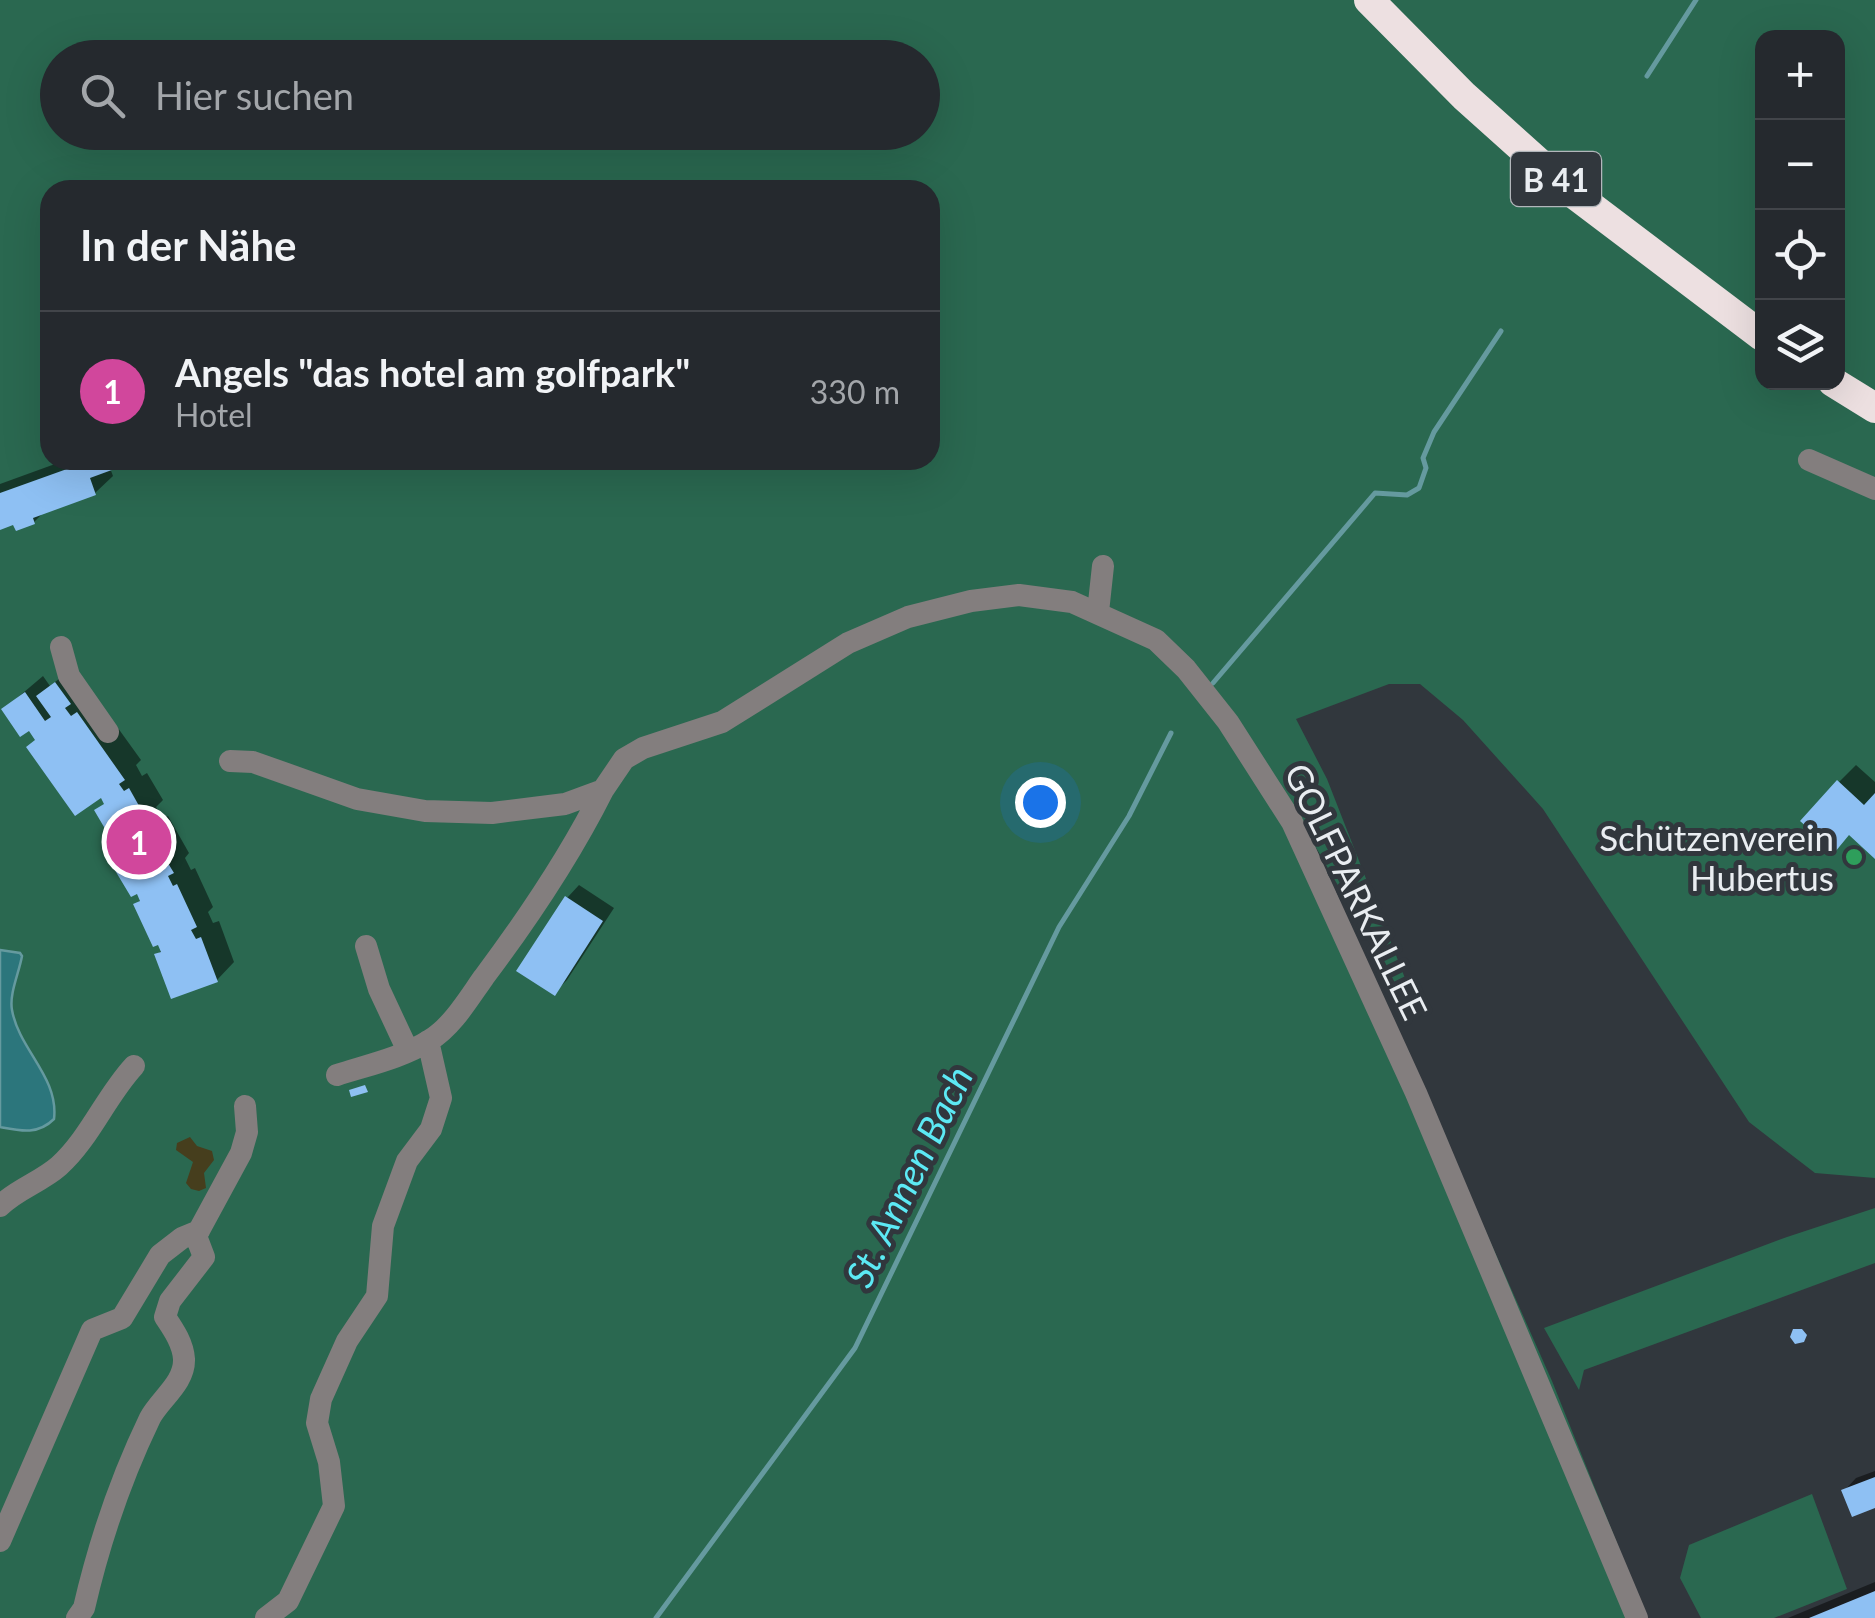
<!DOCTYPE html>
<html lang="de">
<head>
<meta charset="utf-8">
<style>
	:root { --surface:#25292e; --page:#31353a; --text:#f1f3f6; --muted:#a3a6aa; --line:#42454a; --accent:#8c9099 }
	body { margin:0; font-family:Lato,sans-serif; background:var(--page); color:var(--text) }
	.controls { position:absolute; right:30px; top:30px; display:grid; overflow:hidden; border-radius:20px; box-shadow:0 10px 40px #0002 }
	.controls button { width:90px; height:90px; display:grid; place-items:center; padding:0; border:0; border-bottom:2px solid var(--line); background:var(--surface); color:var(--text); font:50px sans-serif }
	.you { position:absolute; left:1040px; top:802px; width:35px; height:35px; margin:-25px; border:8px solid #fff; border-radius:50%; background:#1a73e8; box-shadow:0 0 0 15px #1a73e833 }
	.badge { display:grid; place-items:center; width:65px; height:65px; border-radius:50%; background:var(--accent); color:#fff; font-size:32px; font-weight:700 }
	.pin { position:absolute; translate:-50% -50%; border:5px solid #fff; box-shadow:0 2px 10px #0006 }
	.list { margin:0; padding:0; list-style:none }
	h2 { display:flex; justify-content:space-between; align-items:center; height:130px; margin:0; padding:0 40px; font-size:42px }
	h2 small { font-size:32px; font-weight:400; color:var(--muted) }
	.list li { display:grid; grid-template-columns:65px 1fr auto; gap:30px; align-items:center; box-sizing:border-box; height:160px; padding:0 40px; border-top:2px solid var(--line) }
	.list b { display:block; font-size:38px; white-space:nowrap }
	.list p { margin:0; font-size:32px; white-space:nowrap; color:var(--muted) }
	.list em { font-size:32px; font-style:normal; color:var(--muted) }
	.icon { flex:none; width:55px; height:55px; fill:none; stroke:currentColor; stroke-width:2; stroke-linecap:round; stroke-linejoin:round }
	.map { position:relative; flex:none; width:1875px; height:1618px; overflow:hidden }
	.search { position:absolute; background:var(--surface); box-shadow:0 10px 40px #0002; left:40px; top:40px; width:900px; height:110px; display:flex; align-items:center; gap:25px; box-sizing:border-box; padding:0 35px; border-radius:55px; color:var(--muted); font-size:38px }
	.panel { position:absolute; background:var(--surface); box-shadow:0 10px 40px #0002; left:40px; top:180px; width:900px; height:290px; border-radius:30px }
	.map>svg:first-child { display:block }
	.green { fill:#2a6850; fill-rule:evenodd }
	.sand { fill:#463e1d }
	.water { fill:#2c767c; stroke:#659a9f; stroke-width:2.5 }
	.shadow { fill:#0007 }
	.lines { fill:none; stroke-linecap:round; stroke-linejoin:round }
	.stream { stroke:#659a9f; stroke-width:5 }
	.building { fill:#8ec0f3 }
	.minor { stroke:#837e7e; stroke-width:22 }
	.highway { stroke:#ede0e1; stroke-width:30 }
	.leisure-dot { fill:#2e9e5b; stroke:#31373d; stroke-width:4 }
	.labels { text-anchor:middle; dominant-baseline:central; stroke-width:10; stroke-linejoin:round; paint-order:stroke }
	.shield { fill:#31373d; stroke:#b2b6bb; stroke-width:2.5 }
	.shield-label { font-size:32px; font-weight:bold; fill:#e9edf1 }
	.poi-label { font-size:35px; fill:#e9edf1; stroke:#31373d; text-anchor:end }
	.street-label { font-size:35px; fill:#e9edf1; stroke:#31373d }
	.water-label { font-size:38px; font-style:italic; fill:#5ce9f4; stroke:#31373d }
</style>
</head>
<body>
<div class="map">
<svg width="1875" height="1618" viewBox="0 0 1875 1618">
	<rect width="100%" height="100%" fill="#31373d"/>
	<!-- green -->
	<path class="green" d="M0 0H1875V1178L1815 1173 1749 1122 1543 809 1463 720 1420 684H1389L1296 719 1327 779 1410 991 1407 1005 1314 844 1552 1381 1647 1618H0ZM1762 38H1838V382H1762ZM58 58H922V132H58ZM50 190H930V460H50Z
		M1875 1208V1263L1584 1370 1579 1390 1544 1328 1787 1237Z
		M1812 1494 1847 1589 1774 1618H1701L1680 1578 1689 1545Z"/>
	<!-- sand -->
	<path class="sand" d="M190 1137 197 1146 212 1151 214 1160 204 1173 206 1188 199 1191 191 1189 186 1183 193 1162 176 1150 177 1143Z"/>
	<!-- water -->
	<path class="water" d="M0 950 20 953 22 956C19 973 9 994 12 1010 19 1050 59 1077 54 1119 38 1135 21 1131 0 1127Z"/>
	<!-- shadow -->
	<path class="shadow" d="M66 460H133L110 468 113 476 95 493 44 512 34 522H15L0 527V484Z
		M74 667 141 760 136 765 142 776 147 773 163 800 156 807 163 819 168 816 189 853 185 858 191 870 195 868 213 907 208 912 213 923 219 921 234 962 217 980 157 955 163 949 136 904 142 899 110 857 126 841 106 802 29 727 4 709 43 676 50 686Z
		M1856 765 1875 782V855L1839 782Z
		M579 885 614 908 567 980 554 993 567 898Z
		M1875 1471V1505L1844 1491 1856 1478Z
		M1875 1582V1618H1788Z"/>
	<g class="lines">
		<!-- stream -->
		<path class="stream" d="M1647 76 1696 0
			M1213 683 1375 493 1407 495 1419 488 1426 468 1423 458 1434 432 1501 331
			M656 1618 855 1348 1059 927 1129 816 1171 733"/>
	</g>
	<!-- building -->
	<path class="building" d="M92 460H139L90 478 96 495 33 518 35 524 16 531 13 525 0 530V493Z
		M55 682 71 704 65 708 71 716 77 712 125 780 119 784 124 791 129 788 147 820 139 825 145 834 149 832 174 873 168 876 173 886 177 884 197 927 191 930 196 939 201 937 218 982 171 999 154 954 161 952 158 945 153 947 133 904 140 901 137 894 131 897 107 857 125 846 122 839 114 844 94 810 104 804 101 798 75 816 26 747 35 740 29 731 20 737 1 709 25 692 45 721 51 717 36 696Z
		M1837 780 1864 805 1875 793V859L1849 835 1835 852 1800 821Z
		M565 896 603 921 555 996 516 971Z
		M365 1085 368 1092 351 1097 349 1090Z
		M1793 1329H1802L1807 1335 1804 1342 1795 1344 1790 1337Z
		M1875 1477V1508L1852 1517 1841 1490Z
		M1875 1591V1618H1809Z"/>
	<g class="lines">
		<!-- minor -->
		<path class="minor" d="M1809 460 1875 489
			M1098 612 1103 566
			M61 647 69 676 108 732
			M230 761 253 762 357 799 425 811 492 813 565 804 603 790 624 759 643 748 722 722 848 643 908 617 971 601 1019 595 1072 602 1156 640 1186 669 1228 722 1292 822 1416 1093 1637 1618
			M366 946 379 989 408 1051
			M337 1075C368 1065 402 1058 430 1040 452 1027 469 998 484 977 529 917 570 856 603 790
			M0 1206C17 1189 41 1182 59 1166 90 1138 106 1096 134 1066
			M0 1541 92 1330 122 1318 160 1255 182 1238 199 1231
			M77 1618 84 1608C99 1543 121 1478 150 1418 160 1399 185 1383 184 1359 183 1343 173 1329 165 1317L170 1301 204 1257 196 1236 241 1153 247 1132 245 1106
			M266 1618 288 1601 334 1506 329 1462 317 1423 321 1399 347 1341 377 1296 383 1226 407 1161 431 1129 441 1098 428 1041"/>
		<!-- highway -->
		<path class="highway" d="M1369 0 1464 96 1569 190 1762 336
			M1833 382 1875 408"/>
	</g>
	<!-- markers -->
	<circle class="leisure-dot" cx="1854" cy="857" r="10"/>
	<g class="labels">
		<!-- shield labels -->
		<rect class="shield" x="1511" y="152" width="90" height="54" rx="8"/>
		<g class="shield-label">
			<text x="1556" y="179">B 41</text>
		</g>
		<!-- poi labels -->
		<g class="poi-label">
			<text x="1834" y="837">Schützenverein<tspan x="1834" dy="40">Hubertus</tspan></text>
		</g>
		<!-- street labels -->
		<g class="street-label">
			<text transform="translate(1357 891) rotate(64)">GOLFPARKALLEE</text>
		</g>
		<!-- water labels -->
		<g class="water-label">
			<text transform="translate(908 1176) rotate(-64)">St. Annen Bach</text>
		</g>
	</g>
</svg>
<div class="controls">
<button>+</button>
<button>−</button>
<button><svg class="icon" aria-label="locate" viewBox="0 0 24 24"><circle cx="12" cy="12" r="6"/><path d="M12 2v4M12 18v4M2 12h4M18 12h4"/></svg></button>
<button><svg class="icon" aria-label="layers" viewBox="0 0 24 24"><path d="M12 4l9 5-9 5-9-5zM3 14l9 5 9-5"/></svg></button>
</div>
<div class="you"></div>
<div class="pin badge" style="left:139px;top:842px;background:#d1479c">1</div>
<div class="search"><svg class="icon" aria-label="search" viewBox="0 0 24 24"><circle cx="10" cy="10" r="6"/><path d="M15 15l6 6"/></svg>Hier suchen</div>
<section class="panel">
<h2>In der Nähe<small></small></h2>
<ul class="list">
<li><span class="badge" style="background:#d1479c">1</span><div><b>Angels &quot;das hotel am golfpark&quot;</b><p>Hotel</p></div><em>330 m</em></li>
</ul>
</section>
</div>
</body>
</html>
